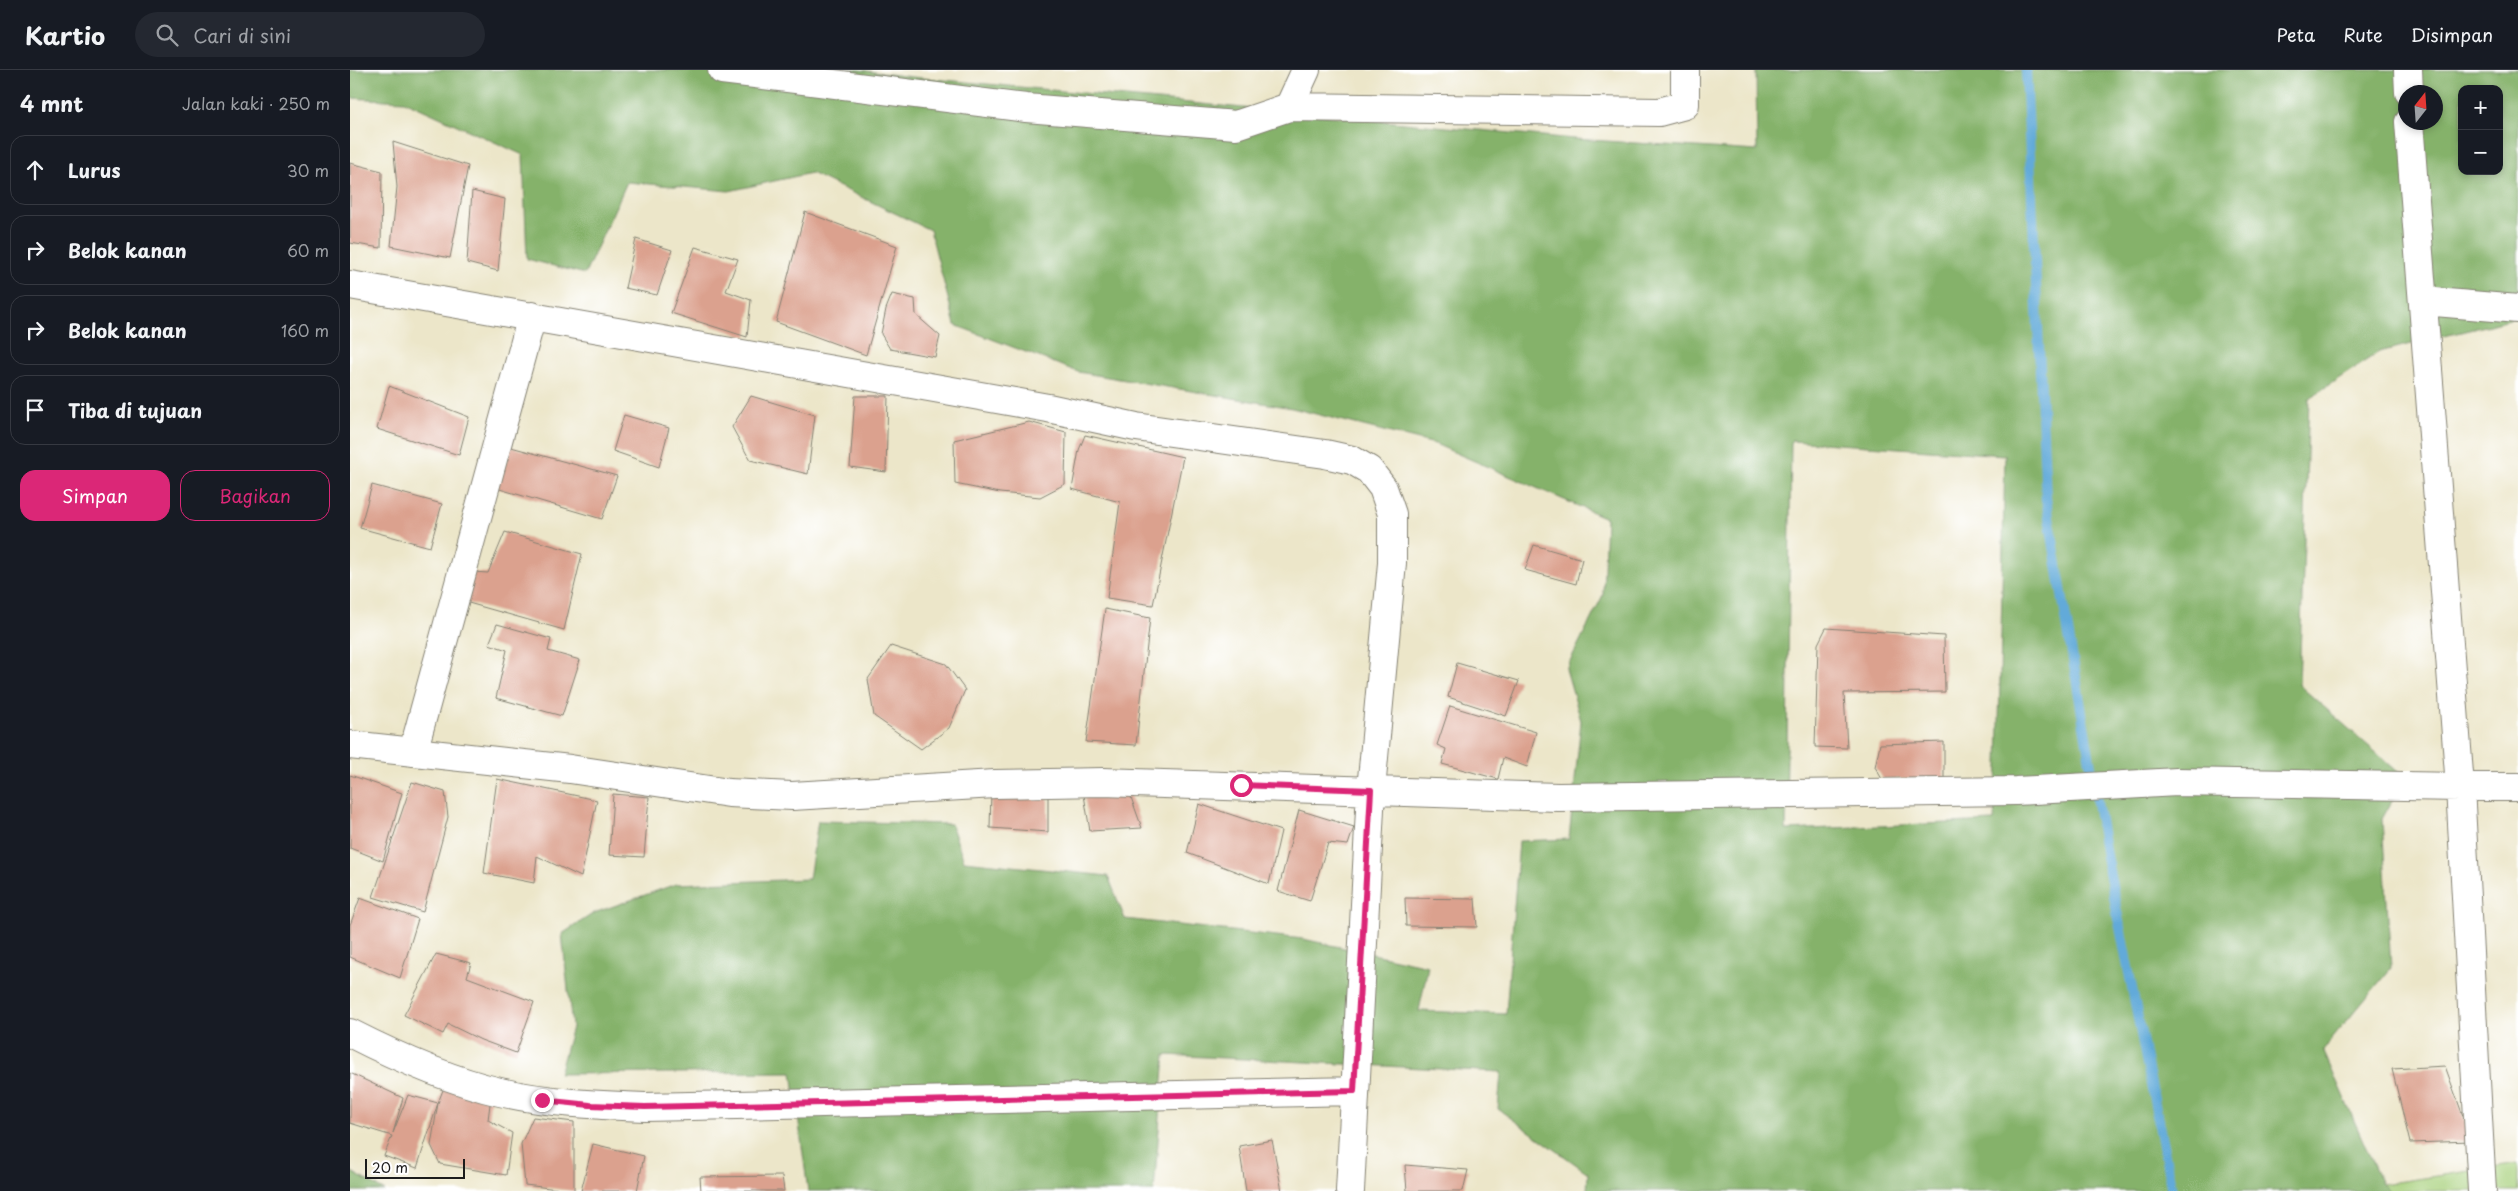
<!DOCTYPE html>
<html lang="id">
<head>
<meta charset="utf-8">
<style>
	:root { --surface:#171b24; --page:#242831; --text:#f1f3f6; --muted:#9ea1a6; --line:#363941; --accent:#db2777 }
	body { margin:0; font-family:"Playpen Sans",sans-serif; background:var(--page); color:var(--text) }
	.controls { position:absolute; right:15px; top:15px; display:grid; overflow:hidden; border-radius:10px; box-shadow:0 2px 8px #0003 }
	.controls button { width:45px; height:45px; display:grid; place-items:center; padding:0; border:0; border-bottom:1px solid var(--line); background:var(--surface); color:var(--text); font:25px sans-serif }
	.compass { position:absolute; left:2048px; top:15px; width:45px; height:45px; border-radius:50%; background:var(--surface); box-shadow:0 2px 8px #0003; rotate:17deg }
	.scale { position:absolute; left:15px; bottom:12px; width:100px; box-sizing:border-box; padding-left:5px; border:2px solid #1c1c1c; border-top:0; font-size:14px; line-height:18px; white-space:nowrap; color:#1c1c1c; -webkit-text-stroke:4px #fff; paint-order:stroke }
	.stop { position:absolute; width:15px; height:15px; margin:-11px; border:4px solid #db2777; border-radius:50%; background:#fff }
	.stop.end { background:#db2777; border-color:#fff; box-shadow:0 1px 5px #0008 }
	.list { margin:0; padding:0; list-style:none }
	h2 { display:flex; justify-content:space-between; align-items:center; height:65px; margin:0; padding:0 20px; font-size:21px }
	h2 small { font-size:16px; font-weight:400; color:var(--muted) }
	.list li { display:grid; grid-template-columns:32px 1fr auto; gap:15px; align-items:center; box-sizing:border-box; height:70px; margin:0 10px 10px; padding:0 10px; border:1px solid var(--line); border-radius:15px }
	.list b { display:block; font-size:19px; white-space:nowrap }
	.list em { font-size:16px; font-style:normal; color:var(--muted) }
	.actions { display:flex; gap:10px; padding:15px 20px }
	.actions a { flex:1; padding:11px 0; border:1px solid var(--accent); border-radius:15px; text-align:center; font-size:18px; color:var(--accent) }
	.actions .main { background:var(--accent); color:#fff }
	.icon { flex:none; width:28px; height:28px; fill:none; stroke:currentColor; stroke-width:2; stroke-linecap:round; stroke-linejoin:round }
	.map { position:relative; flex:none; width:2168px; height:1121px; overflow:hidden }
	header { display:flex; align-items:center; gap:30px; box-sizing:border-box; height:70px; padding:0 25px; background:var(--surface); border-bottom:1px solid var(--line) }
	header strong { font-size:24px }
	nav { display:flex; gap:28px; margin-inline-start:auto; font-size:18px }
	.search { width:350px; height:45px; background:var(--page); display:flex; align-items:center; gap:12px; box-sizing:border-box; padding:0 18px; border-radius:28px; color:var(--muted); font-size:19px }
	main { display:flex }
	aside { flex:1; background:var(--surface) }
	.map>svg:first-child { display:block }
	.green { fill:#a7d07b; stroke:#62764c }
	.forest { fill:#85b26b; stroke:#506744; fill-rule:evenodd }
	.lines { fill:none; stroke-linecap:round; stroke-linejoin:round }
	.stream { stroke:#62aad9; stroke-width:10 }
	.building { fill:#dba18e }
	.minor-casing { stroke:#848172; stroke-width:30 }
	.minor { stroke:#fff; stroke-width:28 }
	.route { stroke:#db2777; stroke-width:6 }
</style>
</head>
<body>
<header>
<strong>Kartio</strong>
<div class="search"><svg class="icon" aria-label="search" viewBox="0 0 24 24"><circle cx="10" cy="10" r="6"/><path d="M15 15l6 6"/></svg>Cari di sini</div>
<nav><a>Peta</a><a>Rute</a><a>Disimpan</a></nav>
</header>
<main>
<aside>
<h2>4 mnt<small>Jalan kaki · 250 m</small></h2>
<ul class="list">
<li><svg class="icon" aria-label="ahead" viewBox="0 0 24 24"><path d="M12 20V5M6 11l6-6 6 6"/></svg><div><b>Lurus</b></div><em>30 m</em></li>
<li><svg class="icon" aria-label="right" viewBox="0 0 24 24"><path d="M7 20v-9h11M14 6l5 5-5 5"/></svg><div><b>Belok kanan</b></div><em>60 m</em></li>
<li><svg class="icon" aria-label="right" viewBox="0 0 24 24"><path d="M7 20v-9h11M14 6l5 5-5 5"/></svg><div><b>Belok kanan</b></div><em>160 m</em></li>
<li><svg class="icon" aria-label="arrive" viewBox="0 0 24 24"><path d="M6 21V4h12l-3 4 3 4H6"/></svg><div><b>Tiba di tujuan</b></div></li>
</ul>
<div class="actions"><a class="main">Simpan</a><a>Bagikan</a></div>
</aside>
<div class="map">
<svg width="2168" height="1121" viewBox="0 0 2168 1121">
	<rect width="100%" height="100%" fill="#fff"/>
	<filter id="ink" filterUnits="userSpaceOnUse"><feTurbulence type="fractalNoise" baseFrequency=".02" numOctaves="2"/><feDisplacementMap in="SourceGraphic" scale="10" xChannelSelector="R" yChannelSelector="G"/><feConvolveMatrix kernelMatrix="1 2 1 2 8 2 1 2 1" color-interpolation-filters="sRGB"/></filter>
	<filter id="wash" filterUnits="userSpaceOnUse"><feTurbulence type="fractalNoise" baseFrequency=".0096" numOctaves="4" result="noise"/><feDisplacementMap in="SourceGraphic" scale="20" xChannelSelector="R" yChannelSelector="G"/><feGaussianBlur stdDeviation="1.12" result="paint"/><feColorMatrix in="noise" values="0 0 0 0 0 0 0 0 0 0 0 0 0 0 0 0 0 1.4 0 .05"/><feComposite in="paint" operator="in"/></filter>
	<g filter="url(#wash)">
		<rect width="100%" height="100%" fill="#ece6c9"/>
		<!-- green -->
		<path class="green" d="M2168 1094V1121H2039L2032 1114Z"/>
		<!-- forest -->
		<path class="forest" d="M0 0H509L562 7 1225 69 1407 81 1406 0H2168V248L2029 282 1959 328 1949 615 2055 708 2032 749 2041 898 1973 980 2032 1114 2039 1121H1237L1238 1103 1148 1039 1151 1002 815 985 804 1121H458L442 1002 209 1004 222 957 212 864 244 843 326 814 459 809 468 751 601 754 614 791 758 806 775 849 953 869 1078 896 1069 941 1156 944 1169 771 1219 769 1231 651 1216 599 1253 525 1256 448 1085 374 942 338 728 302 605 255 580 160 461 103 379 121 277 112 235 204 177 189 173 85 54 31 0 28ZM2112 19H2149V101H2112ZM2056 22H2086V52H2056ZM1441 371 1655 385 1648 697 1644 751 1436 760Z
			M0 1101 35 1121H0Z"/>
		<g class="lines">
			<!-- stream -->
			<path class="stream" d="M1676 0 1696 429 1756 786 1822 1121"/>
		</g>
		<g id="blocks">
			<!-- building -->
			<path class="building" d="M43 72 118 96 100 188 41 176 47 117Z
				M0 93 32 101 31 178 0 173Z
				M122 121 155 129 148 201 117 193Z
				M455 142 547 176 516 285 426 252Z
				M286 169 322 180 307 225 275 218Z
				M345 177 388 189 376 221 401 230 397 267 321 243Z
				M542 224 565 229 566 245 590 266 585 287 540 279 531 264 536 239Z
				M39 316 119 347 109 385 27 359Z
				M401 326 465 345 458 404 400 390 382 357Z
				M505 326H538L536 402 500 397Z
				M274 345 319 358 309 397 263 381Z
				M679 352 716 362 715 414 690 427 650 423 605 414 604 370Z
				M735 365 833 387 803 535 757 528 770 432 722 419 729 380Z
				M161 377 267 406 252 449 146 418Z
				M22 415 92 434 80 477 10 458Z
				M155 462 232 484 214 560 115 532 123 502 138 503Z
				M1184 475 1232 489 1226 514 1175 500Z
				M755 539 800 548 786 675 736 672Z
				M147 554 201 569 198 581 230 590 212 646 146 628 157 580 139 574Z
				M1476 558 1594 566 1595 622 1494 623 1497 678 1465 677 1468 574Z
				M541 576 596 594 615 620 599 658 571 679 524 646 518 609Z
				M1107 593 1169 611 1156 646 1098 627Z
				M1100 636 1186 662 1177 697 1153 688 1148 709 1092 694 1096 679 1087 675Z
				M1594 672V709H1532L1525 697 1530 674Z
				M0 705 52 723 33 791 0 778Z
				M147 709 247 730 231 807 187 786 184 813 134 803Z
				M62 712 95 722 98 747 73 842 23 827Z
				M733 719H778L792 758 740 761Z
				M641 721 698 723V762L640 758Z
				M263 724 299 727 294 787 259 785Z
				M849 734 931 761 919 814 837 783Z
				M949 740 1004 757 998 775 978 773 960 831 928 821Z
				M10 828 68 849 50 908 0 887V855Z
				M1055 828 1125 829 1127 857 1056 856Z
				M86 884 121 893 117 907 184 932 166 983 131 970 98 954 93 964 54 945Z
				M2095 996 2122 1071 2060 1073 2042 999Z
				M0 1003 53 1028 43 1063 58 1025 88 1033 96 1012 141 1026 138 1050 162 1063 156 1105 90 1094 81 1075 88 1033 67 1098 34 1086 42 1066 0 1053Z
				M183 1047 224 1052V1121L175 1115 171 1074Z
				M922 1070 932 1121H896L889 1076Z
				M243 1074 294 1086 287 1121H231Z
				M1055 1095 1118 1100 1113 1121H1057Z
				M432 1106 434 1121H351L350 1107Z"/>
		</g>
	</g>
	<g filter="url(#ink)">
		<use href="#blocks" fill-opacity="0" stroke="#848172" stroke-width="1"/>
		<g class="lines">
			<defs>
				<path id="minor" d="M372 0 676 38 886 55 939 37 956 0
					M2058 0 2059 22
					M939 37 1309 42 1335 35V0
					M2059 52 2110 717H2168
					M0 215 698 338 786 357 975 384 1002 390 1019 400 1033 418 1042 444V493L1021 720 1000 1121
					M2073 231 2168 239
					M0 675 220 699 379 723 442 726 645 714 753 712 1208 727 1666 721 1827 712 2110 717 2132 1121
					M63 682 182 246
					M0 963C47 987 98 1010 150 1022 198 1033 246 1035 295 1037L1004 1021"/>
			</defs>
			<!-- minor casing -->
			<use href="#minor" class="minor-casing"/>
			<!-- minor -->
			<use href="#minor" class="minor"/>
		</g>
	</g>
	<g class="lines" filter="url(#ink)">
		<!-- route -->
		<path class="route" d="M192 1030 240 1035 295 1037 1004 1021 1021 720 891 715"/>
	</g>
</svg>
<div class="controls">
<button>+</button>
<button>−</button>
</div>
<svg class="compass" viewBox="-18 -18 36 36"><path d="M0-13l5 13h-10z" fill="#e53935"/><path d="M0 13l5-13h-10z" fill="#9ea1a6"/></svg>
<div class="scale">20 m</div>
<div class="stop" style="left:891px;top:715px"></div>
<div class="stop end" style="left:192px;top:1030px"></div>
</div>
</main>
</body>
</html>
